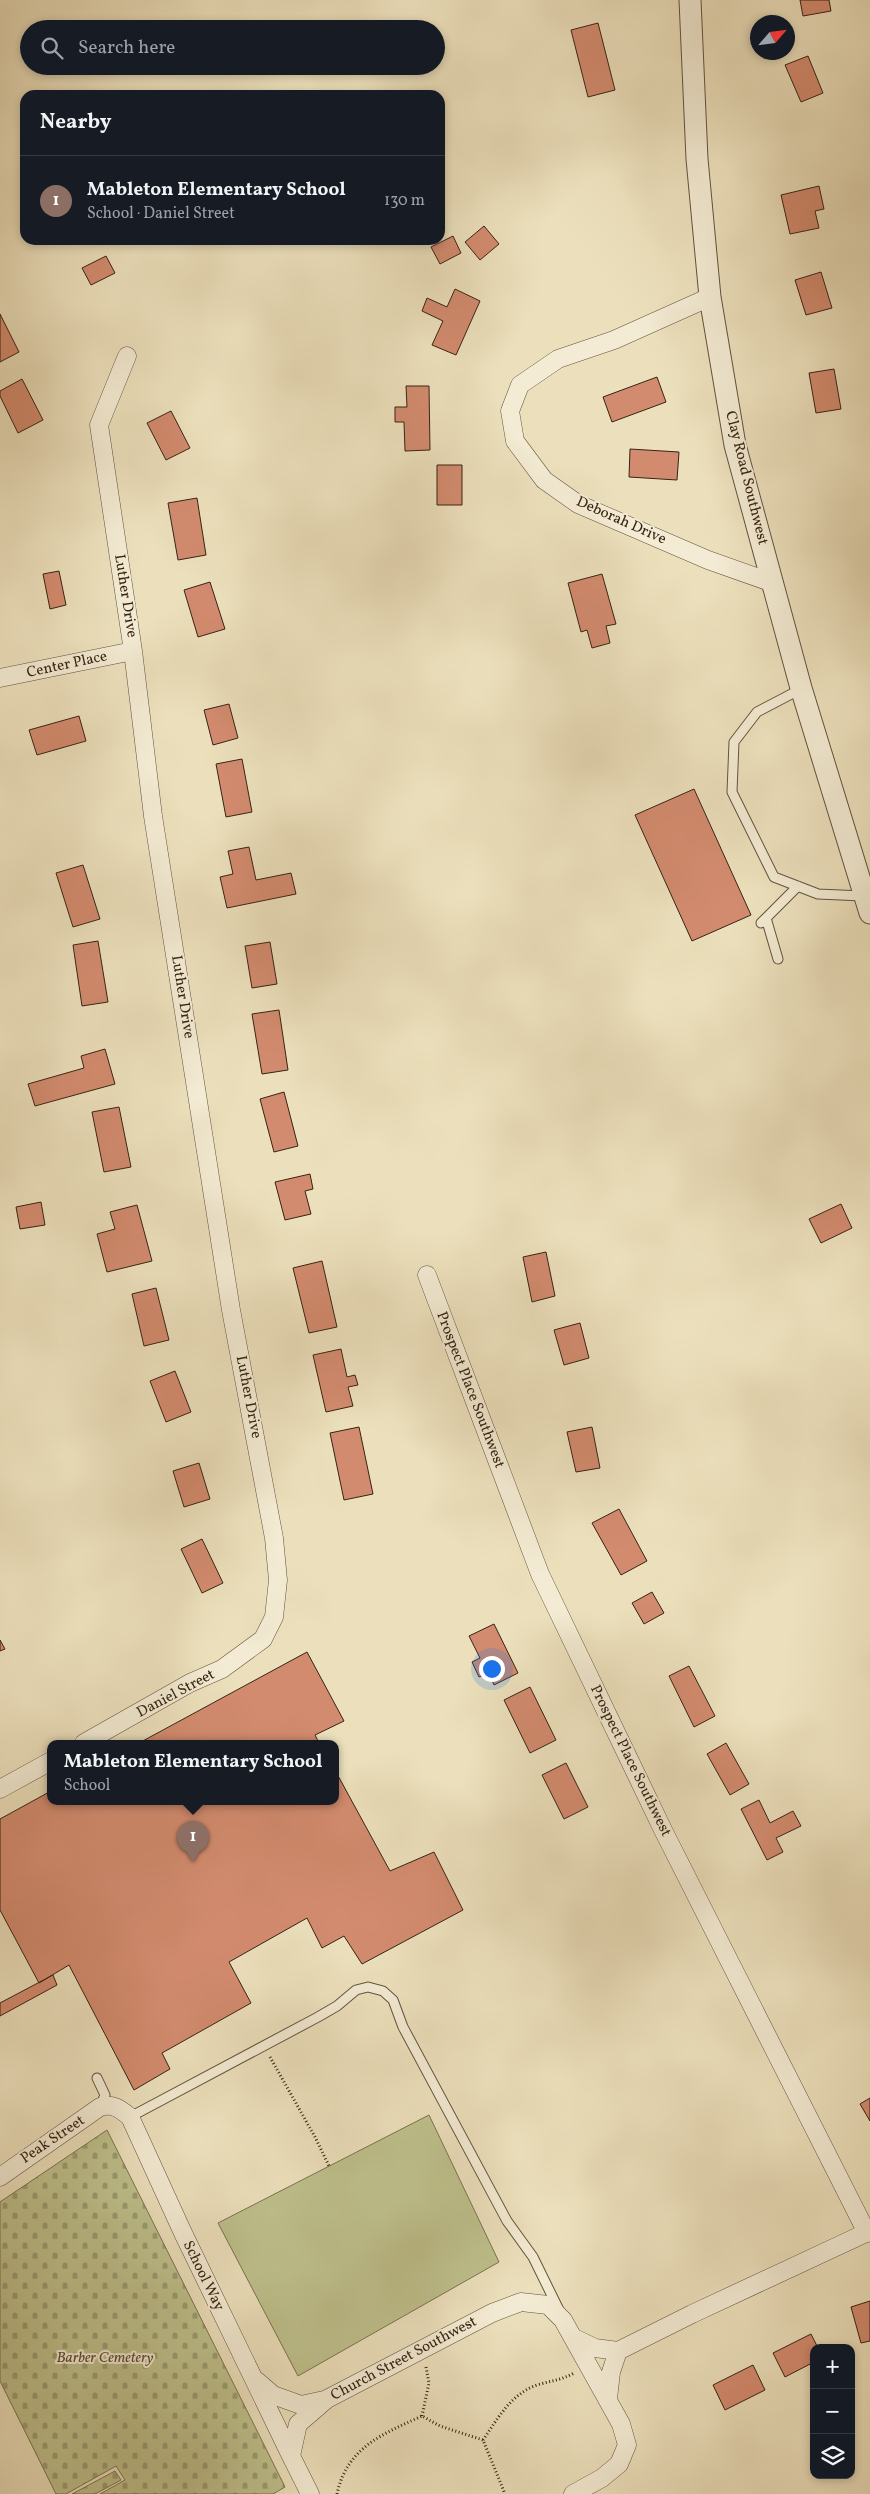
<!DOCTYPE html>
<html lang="en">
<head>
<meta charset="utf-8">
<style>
	:root { --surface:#171b24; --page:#242831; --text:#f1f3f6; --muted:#9ea1a6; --line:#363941; --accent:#c59692 }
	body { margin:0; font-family:Vollkorn,serif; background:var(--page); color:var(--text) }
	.controls { position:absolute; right:15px; bottom:15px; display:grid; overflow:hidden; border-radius:10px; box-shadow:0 2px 8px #0003 }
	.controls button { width:45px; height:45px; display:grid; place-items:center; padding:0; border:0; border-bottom:1px solid var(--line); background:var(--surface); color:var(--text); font:25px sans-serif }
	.compass { position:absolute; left:750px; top:15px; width:45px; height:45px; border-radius:50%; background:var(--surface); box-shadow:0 2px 8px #0003; rotate:62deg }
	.you { position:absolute; left:491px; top:1668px; width:18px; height:18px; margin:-12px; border:4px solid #fff; border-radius:50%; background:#1a73e8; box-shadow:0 0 0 8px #1a73e833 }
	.badge { display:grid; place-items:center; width:32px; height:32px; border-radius:50%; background:var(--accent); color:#fff; font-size:16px; font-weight:700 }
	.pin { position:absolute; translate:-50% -41px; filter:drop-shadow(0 1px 2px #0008) }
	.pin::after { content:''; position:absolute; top:26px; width:18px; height:15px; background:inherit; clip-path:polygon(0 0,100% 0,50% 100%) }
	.popup { position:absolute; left:47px; top:1740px; width:292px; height:65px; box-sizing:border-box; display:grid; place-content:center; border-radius:10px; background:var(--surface); filter:drop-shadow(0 1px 4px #0005); font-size:16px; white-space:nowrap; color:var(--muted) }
	.popup b { font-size:19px; color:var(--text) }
	.popup::after { content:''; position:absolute; left:50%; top:100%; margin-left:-10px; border:10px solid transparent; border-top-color:var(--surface) }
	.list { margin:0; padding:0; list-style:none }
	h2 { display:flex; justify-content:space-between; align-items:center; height:65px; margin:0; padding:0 20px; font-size:21px }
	h2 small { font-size:16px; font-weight:400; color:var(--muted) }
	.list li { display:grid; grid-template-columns:32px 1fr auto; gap:15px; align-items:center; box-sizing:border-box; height:90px; padding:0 20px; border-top:1px solid var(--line) }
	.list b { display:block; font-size:19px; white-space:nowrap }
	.list p { margin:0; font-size:16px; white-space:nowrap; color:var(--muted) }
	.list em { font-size:16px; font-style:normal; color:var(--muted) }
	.icon { flex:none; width:28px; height:28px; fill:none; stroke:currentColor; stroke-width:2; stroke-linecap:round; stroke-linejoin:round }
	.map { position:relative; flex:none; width:870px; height:2494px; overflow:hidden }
	.search { position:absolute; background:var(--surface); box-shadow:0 2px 8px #0003; left:20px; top:20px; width:425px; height:55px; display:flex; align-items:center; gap:12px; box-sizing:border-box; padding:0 18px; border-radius:28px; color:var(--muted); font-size:19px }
	.panel { position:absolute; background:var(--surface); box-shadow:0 2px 8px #0003; left:20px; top:90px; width:425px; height:155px; border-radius:15px }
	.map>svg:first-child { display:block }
	.grass { fill:#bec08c; stroke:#7a7250 }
	.cemetery { fill:url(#cemetery-stones); stroke:#7a7250 }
	.building { fill:#d38b6f; stroke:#362313 }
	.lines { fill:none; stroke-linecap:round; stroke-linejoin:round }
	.service-casing { stroke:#64523d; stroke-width:11 }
	.minor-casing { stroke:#64523d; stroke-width:19 }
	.tertiary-casing { stroke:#64523d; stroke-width:23 }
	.path { stroke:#362313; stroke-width:3; stroke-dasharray:1 2.5; stroke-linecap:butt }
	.service { stroke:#f3ebd3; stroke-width:9 }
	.minor { stroke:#f3ebd3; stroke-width:18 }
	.tertiary { stroke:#f3ebd3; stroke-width:21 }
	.labels { text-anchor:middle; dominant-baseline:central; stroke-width:4; stroke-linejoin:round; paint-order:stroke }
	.street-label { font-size:15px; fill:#362313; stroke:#f3ebd3 }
	.park-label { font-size:15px; font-style:italic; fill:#584a31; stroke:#f3ebd3 }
</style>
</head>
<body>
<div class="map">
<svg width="870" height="2494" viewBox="0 0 870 2494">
	<defs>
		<pattern id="cemetery-stones" width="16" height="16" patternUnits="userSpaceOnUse" patternTransform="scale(1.25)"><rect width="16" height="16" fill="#bec08c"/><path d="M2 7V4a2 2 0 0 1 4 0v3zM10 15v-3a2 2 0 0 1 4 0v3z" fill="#9b9c71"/></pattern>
	</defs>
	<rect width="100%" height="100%" fill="#ece0bc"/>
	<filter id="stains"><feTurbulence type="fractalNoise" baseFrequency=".004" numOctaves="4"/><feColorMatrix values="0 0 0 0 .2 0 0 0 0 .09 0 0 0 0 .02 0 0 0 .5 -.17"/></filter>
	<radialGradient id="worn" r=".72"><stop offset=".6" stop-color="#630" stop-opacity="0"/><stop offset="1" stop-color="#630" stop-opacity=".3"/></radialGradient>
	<!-- grass -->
	<path class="grass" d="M429 2115 499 2262 298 2376 218 2223Z"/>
	<!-- cemetery -->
	<path class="cemetery" d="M107 2130 285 2487 273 2494H100L125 2480 116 2466 66 2494H56L0 2381V2202Z
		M115 2471 121 2480 95 2494H72Z"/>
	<!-- building -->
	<path class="building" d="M800 0H829L831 11 803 16Z
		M598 23 615 90 588 97 571 30Z
		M808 56 823 93 801 102 785 65Z
		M819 186 824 209 815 211 819 228 790 234 781 195Z
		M484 226 499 244 480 260 465 242Z
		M453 236 461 253 440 264 431 247Z
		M106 256 115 273 91 285 82 268Z
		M821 272 832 308 806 315 795 280Z
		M455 289 480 301 456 355 432 345 443 321 422 311 427 298 447 307Z
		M0 314 19 352 0 362Z
		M834 369 841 409 816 413 809 373Z
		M657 377 666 402 612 422 603 397Z
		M22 379 43 420 18 433 0 396V391Z
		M406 386H429L430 450 405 451 404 422H395V407H407Z
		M171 411 190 448 166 460 147 423Z
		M630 449 679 452 677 480 629 477Z
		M437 465H462V505H437Z
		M197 498 206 555 178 560 168 503Z
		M59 571 66 605 50 609 43 574Z
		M602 574 616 624 606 626 610 643 592 648 587 630 581 632 568 583Z
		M210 582 225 629 198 637 184 590Z
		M229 704 238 738 213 745 204 710Z
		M79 716 86 741 37 755 29 730Z
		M242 759 252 812 226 817 216 764Z
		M694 789 751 915 692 941 635 815Z
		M249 847 256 880 291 873 296 894 227 908 220 877 233 874 228 851Z
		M83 865 100 919 73 927 56 873Z
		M98 941 108 1002 82 1006 73 945Z
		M270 942 277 984 252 988 245 946Z
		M279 1010 288 1070 262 1074 252 1014Z
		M105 1049 115 1084 35 1106 28 1084 84 1068 81 1056Z
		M284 1092 298 1146 274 1152 260 1099Z
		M119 1107 131 1167 104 1172 92 1112Z
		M310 1174 313 1189 305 1191 311 1214 285 1220 275 1182Z
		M41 1202 45 1225 20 1229 16 1207Z
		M841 1204 852 1228 821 1243 809 1219Z
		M137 1205 152 1261 107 1272 97 1234 115 1229 110 1212Z
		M546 1252 555 1296 532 1302 523 1257Z
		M322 1261 337 1327 309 1333 293 1268Z
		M156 1288 169 1340 144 1346 132 1294Z
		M580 1323 589 1358 564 1365 554 1330Z
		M341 1349 347 1377 355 1375 358 1385 348 1387 353 1406 326 1412 313 1355Z
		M175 1371 191 1412 166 1422 150 1381Z
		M359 1427 373 1494 344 1500 330 1433Z
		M592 1427 600 1468 576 1472 567 1432Z
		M199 1463 210 1499 184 1507 173 1471Z
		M619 1509 647 1561 621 1575 592 1523Z
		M202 1539 223 1583 202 1593 181 1549Z
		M652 1592 664 1613 644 1624 632 1603Z
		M494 1624 518 1673 494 1685 489 1673 479 1677 472 1662 480 1658 469 1636Z
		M0 1640 5 1649 0 1651Z
		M307 1652 344 1721 315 1735 319 1743H139Z
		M689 1666 715 1716 694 1727 669 1676Z
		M530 1687 556 1740 530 1753 504 1700Z
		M726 1743 749 1784 730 1795 707 1754Z
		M566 1763 588 1807 564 1819 542 1775Z
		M336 1772 390 1871 434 1852 463 1910 362 1964 344 1936 322 1948 307 1918 229 1962 251 2003 162 2053 170 2069 134 2090 69 1965 39 1983 0 1910V1819L51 1791V1801H336Z
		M759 1800 770 1823 793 1811 801 1826 776 1838 783 1852 767 1860 741 1809Z
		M53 1975 57 1985 0 2016V2003Z
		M870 2098V2121L860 2104Z
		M870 2301V2341L861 2343 851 2307Z
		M811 2334 818 2348H814V2362L785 2377 773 2353Z
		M753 2365 765 2390 725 2410 713 2385Z"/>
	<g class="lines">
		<defs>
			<path id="service" d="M801 689 757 712 734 742 732 792 774 877 818 894 863 896
				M766 918 778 959
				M761 923 798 886
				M97 2078 105 2095 100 2107
				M130 2117 318 2017 337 2006 356 1990 368 1987 383 1991 393 2000 403 2027 507 2221 533 2257 559 2310"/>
			<path id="minor" d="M710 297 614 340 558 359 520 385 510 411 515 441 544 480 578 504 708 560 773 583
				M0 678 133 651
				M427 1275 540 1574 663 1830 867 2233
				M84 1743 190 1683 222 1669 263 1639 274 1617 278 1580 274 1538 231 1310 153 816 133 651 99 425 127 356
				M0 1789 51 1761
				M0 2177 100 2107C113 2103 120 2109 130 2117L183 2233 291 2456
				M574 2338 595 2348 618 2351 692 2314 870 2231
				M257 2381 273 2395 301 2405 324 2400
				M608 2399 611 2372 618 2351
				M310 2494 291 2456 298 2424 327 2399 492 2313 521 2302 548 2305 563 2320 621 2424 627 2445 619 2464 602 2478 573 2494"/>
			<path id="tertiary" d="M690 0 697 159 710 297 735 445 801 688 870 913"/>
		</defs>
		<!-- service casing -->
		<use href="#service" class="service-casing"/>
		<!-- minor casing -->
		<use href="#minor" class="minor-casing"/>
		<!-- tertiary casing -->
		<use href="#tertiary" class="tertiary-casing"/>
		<!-- path -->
		<path class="path" d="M270 2057 315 2137 329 2166
			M422 2416 429 2383 426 2367
			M483 2440C498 2418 511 2394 537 2385 550 2381 562 2380 574 2373
			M337 2494C347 2447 383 2434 422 2416L440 2426 483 2440 505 2494"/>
		<!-- service -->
		<use href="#service" class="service"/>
		<!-- minor -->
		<use href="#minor" class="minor"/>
		<!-- tertiary -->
		<use href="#tertiary" class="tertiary"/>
	</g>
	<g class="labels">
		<!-- street labels -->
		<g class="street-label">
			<text transform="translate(746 478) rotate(76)">Clay Road Southwest</text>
			<text transform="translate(621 521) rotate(24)">Deborah Drive</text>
			<text transform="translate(125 596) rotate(81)">Luther Drive</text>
			<text transform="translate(67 665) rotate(-12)">Center Place</text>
			<text transform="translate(182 997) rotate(81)">Luther Drive</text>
			<text transform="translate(470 1390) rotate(69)">Prospect Place Southwest</text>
			<text transform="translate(248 1397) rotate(79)">Luther Drive</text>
			<text transform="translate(176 1694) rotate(-28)">Daniel Street</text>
			<text transform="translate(630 1761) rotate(64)">Prospect Place Southwest</text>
			<text transform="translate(53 2140) rotate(-34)">Peak Street</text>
			<text transform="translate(203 2276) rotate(64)">School Way</text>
			<text transform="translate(404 2359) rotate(-28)">Church Street Southwest</text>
		</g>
		<!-- park labels -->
		<g class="park-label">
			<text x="105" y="2358">Barber Cemetery</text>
		</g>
	</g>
	<rect width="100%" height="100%" filter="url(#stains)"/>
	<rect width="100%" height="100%" fill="url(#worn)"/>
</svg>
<div class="controls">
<button>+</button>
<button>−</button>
<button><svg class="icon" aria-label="layers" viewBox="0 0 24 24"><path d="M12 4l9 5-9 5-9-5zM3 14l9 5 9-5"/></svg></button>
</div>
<svg class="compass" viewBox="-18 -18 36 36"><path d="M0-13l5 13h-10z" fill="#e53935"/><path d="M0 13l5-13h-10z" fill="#9ea1a6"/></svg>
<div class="you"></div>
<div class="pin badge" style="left:193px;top:1862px;background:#8d6e63">1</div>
<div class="popup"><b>Mableton Elementary School</b>School</div>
<div class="search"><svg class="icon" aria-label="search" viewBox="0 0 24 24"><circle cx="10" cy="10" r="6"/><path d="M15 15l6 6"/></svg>Search here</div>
<section class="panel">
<h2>Nearby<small></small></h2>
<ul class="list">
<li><span class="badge" style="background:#8d6e63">1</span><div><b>Mableton Elementary School</b><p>School · Daniel Street</p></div><em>130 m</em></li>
</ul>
</section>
</div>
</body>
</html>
